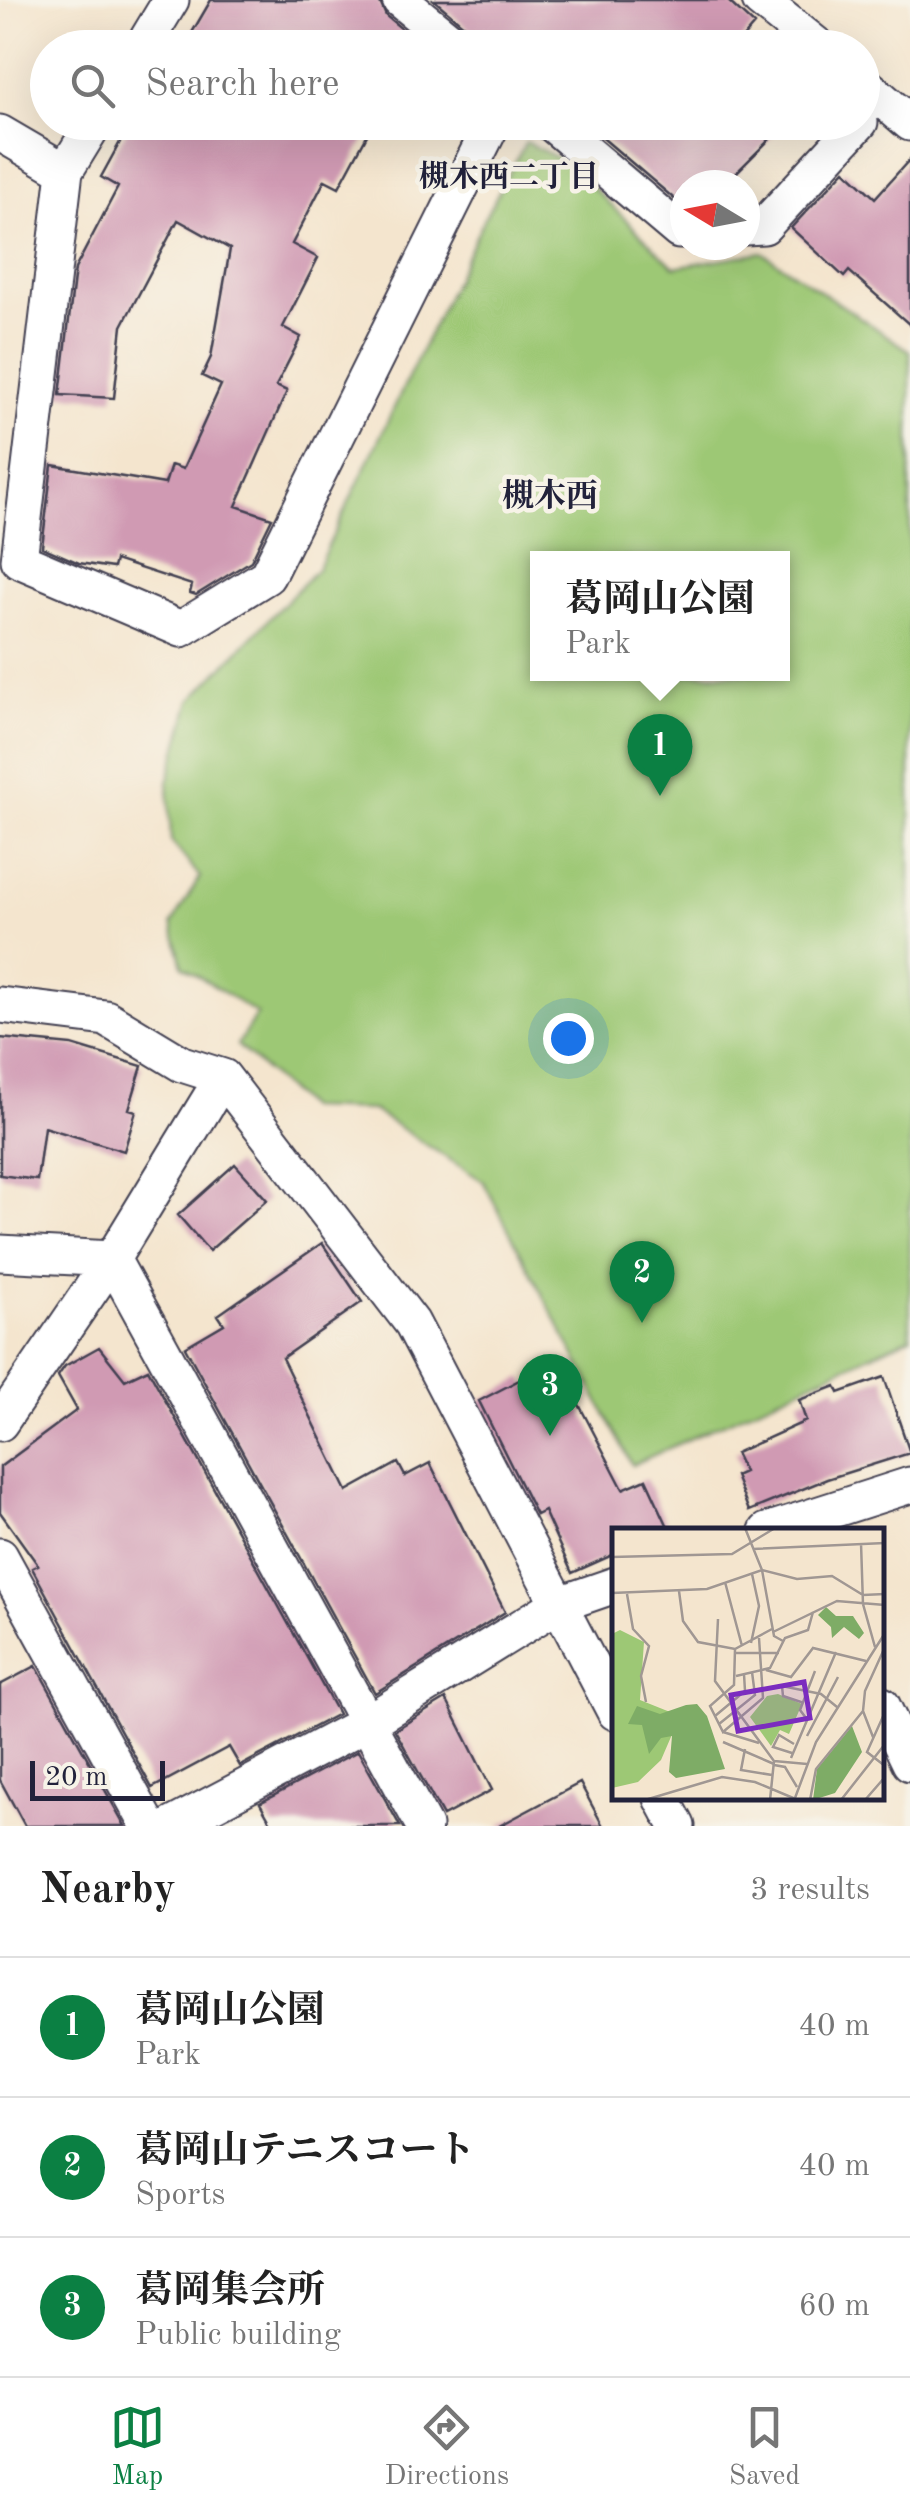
<!DOCTYPE html>
<html lang="en">
<head>
<meta charset="utf-8">
<style>
	:root { --surface:#fff; --page:#f6f6f6; --text:#222; --muted:#767676; --line:#e0e0e0; --accent:#0b8043 }
	body { margin:0; font-family:"Old Standard TT","Noto Serif JP",serif; background:var(--page); color:var(--text) }
	.compass { position:absolute; left:670px; top:170px; width:90px; height:90px; border-radius:50%; background:var(--surface); box-shadow:0 10px 40px #0002; rotate:280deg }
	.scale { position:absolute; left:30px; bottom:25px; width:135px; box-sizing:border-box; padding-left:10px; border:5px solid #22223b; border-top:0; font-size:28px; line-height:35px; white-space:nowrap; color:#22223b; -webkit-text-stroke:8px #f7f3e8; paint-order:stroke }
	.you { position:absolute; left:568px; top:1038px; width:35px; height:35px; margin:-25px; border:8px solid #fff; border-radius:50%; background:#1a73e8; box-shadow:0 0 0 15px #1a73e833 }
	.badge { display:grid; place-items:center; width:65px; height:65px; border-radius:50%; background:var(--accent); color:#fff; font-size:32px; font-weight:700 }
	.pin { position:absolute; translate:-50% -82px; filter:drop-shadow(0 2px 5px #0008) }
	.pin::after { content:''; position:absolute; top:52px; width:35px; height:30px; background:inherit; clip-path:polygon(0 0,100% 0,50% 100%) }
	.popup { position:absolute; left:530px; top:551px; width:260px; height:130px; box-sizing:border-box; display:grid; place-content:center; border-radius:0px; background:var(--surface); filter:drop-shadow(0 2px 8px #0005); font-size:32px; white-space:nowrap; color:var(--muted) }
	.popup b { font-size:38px; color:var(--text) }
	.popup::after { content:''; position:absolute; left:50%; top:100%; margin-left:-20px; border:20px solid transparent; border-top-color:var(--surface) }
	.list { margin:0; padding:0; list-style:none }
	h2 { display:flex; justify-content:space-between; align-items:center; height:130px; margin:0; padding:0 40px; font-size:42px }
	h2 small { font-size:32px; font-weight:400; color:var(--muted) }
	.list li { display:grid; grid-template-columns:65px 1fr auto; gap:30px; align-items:center; box-sizing:border-box; height:140px; padding:0 40px; border-top:2px solid var(--line) }
	.list b { display:block; font-size:38px; white-space:nowrap }
	.list p { margin:0; font-size:32px; white-space:nowrap; color:var(--muted) }
	.list em { font-size:32px; font-style:normal; color:var(--muted) }
	.icon { flex:none; width:55px; height:55px; fill:none; stroke:currentColor; stroke-width:2; stroke-linecap:round; stroke-linejoin:round }
	.map { position:relative; flex:none; width:910px; height:1826px; overflow:hidden }
	.search { position:absolute; background:var(--surface); box-shadow:0 10px 40px #0002; left:30px; right:30px; top:30px; height:110px; display:flex; align-items:center; gap:25px; box-sizing:border-box; padding:0 35px; border-radius:55px; color:var(--muted); font-size:38px }
	.sheet { height:550px; background:var(--surface) }
	nav { display:flex; justify-content:space-around; align-items:center; box-sizing:border-box; height:140px; border-top:2px solid var(--line); background:var(--surface); font-size:28px; color:var(--muted) }
	nav a { display:grid; justify-items:center; gap:5px }
	nav .on { color:var(--accent) }
	.map>svg:first-child { display:block }
	.green { fill:#9dc875; stroke:#607558; stroke-width:2.5; fill-rule:evenodd }
	.building { fill:#d09ab3 }
	.lines { fill:none; stroke-linecap:round; stroke-linejoin:round }
	.street-casing { stroke:#423f51; stroke-width:39 }
	.street { stroke:#fff; stroke-width:35 }
	.labels { text-anchor:middle; dominant-baseline:central; stroke-width:9; stroke-linejoin:round; paint-order:stroke }
	.neighbourhood-label { font-size:30px; font-weight:bold; fill:#22223b; stroke:#f7f3e8 }
	.quarter-label { font-size:32px; font-weight:bold; fill:#22223b; stroke:#f7f3e8 }
	.inset-road { fill:none; stroke:#a09793; stroke-width:2.5 }
	.view { fill:#7b2cbf; fill-opacity:0.15; stroke:#7b2cbf; stroke-width:5 }
	.inset-edge { fill:none; stroke:#22223b; stroke-width:5 }
</style>
</head>
<body>
<div class="map">
<svg width="910" height="1826" viewBox="0 0 910 1826">
	<rect width="100%" height="100%" fill="#f7f3e8"/>
	<filter id="ink" filterUnits="userSpaceOnUse"><feTurbulence type="fractalNoise" baseFrequency=".01" numOctaves="2"/><feDisplacementMap in="SourceGraphic" scale="20" xChannelSelector="R" yChannelSelector="G"/><feConvolveMatrix kernelMatrix="1 2 1 2 8 2 1 2 1" color-interpolation-filters="sRGB"/></filter>
	<filter id="wash" filterUnits="userSpaceOnUse"><feTurbulence type="fractalNoise" baseFrequency=".0048" numOctaves="4" result="noise"/><feDisplacementMap in="SourceGraphic" scale="40" xChannelSelector="R" yChannelSelector="G"/><feGaussianBlur stdDeviation="2.25" result="paint"/><feColorMatrix in="noise" values="0 0 0 0 0 0 0 0 0 0 0 0 0 0 0 0 0 1.4 0 .05"/><feComposite in="paint" operator="in"/></filter>
	<g filter="url(#wash)">
		<rect width="100%" height="100%" fill="#f4e5ce"/>
		<!-- green -->
		<path class="green" d="M526 142 569 164 674 267 762 252 910 351V1337L632 1465 483 1181 372 1110 307 1108 237 1045 257 1014 183 966 172 924 200 877 171 841 168 782 191 700 317 569 486 215ZM538 558H782V674H538Z"/>
		<g id="blocks">
			<!-- building -->
			<path class="building" d="M211 0H379L386 16 425 48H183Z
				M434 0H727L754 25 734 48H480L472 32Z
				M131 122H374L339 187 325 180 292 244 318 258 283 327 301 337 276 386 287 391 236 506 272 518 251 561 196 595 190 593 192 585 115 560 113 568 79 563 42 547 52 465 165 484 171 465 183 469 221 385 202 376 211 357 230 249 178 220 122 326 114 398 60 395 75 269 118 187 101 177Z
				M584 122H787L724 185H685V208Z
				M910 159V325L849 271 844 277 791 228 845 170 875 198Z
				M0 1038 72 1045 142 1066 129 1109 136 1111 124 1151 44 1127 37 1180 0 1175Z
				M235 1164 267 1200 209 1251 178 1215Z
				M322 1243 362 1302 282 1358 347 1491 398 1463 405 1476 430 1463 505 1612 375 1693 185 1347 224 1324 218 1315Z
				M99 1347 125 1380 148 1369 338 1714 240 1766 229 1747 152 1788 32 1568 38 1565 0 1512V1467L77 1410 58 1376 65 1366Z
				M561 1370 623 1489 646 1479 670 1531H615V1554L572 1573 544 1511 536 1515 479 1401 523 1378 528 1388Z
				M884 1377 910 1453 827 1479 749 1511 735 1476 744 1472 735 1453 806 1421 799 1400 836 1386 839 1393Z
				M36 1666 125 1826H25L0 1780V1685Z
				M446 1699 492 1790 443 1816 395 1730Z
				M358 1751 400 1826H273L260 1803Z
				M580 1783 603 1826H499Z"/>
		</g>
	</g>
	<g filter="url(#ink)">
		<use href="#blocks" fill-opacity="0" stroke="#423f51" stroke-width="2.5"/>
		<g class="lines">
			<defs>
				<path id="street" d="M400 0 459 48
					M760 0 820 48
					M142 48 171 0
					M862 82 910 123
					M95 122 65 171 19 560 181 629 267 576 493 122
					M550 122 679 231H685
					M0 133 65 171
					M745 227 764 226 860 122
					M0 1005 106 1018 182 1064 223 1077 412 1323 615 1712
					M0 1253 112 1259 424 1826
					M0 1423 112 1259 223 1077
					M767 1531 910 1485
					M0 1556 149 1826
					M882 1705 910 1763
					M662 1798 677 1826
					M171 1826 368 1722 557 1605 615 1585"/>
			</defs>
			<!-- street casing -->
			<use href="#street" class="street-casing"/>
			<!-- street -->
			<use href="#street" class="street"/>
		</g>
	</g>
	<g class="labels">
		<!-- neighbourhood labels -->
		<g class="neighbourhood-label">
			<text x="509" y="178">槻木西二丁目</text>
		</g>
		<!-- quarter labels -->
		<g class="quarter-label">
			<text x="550" y="498">槻木西</text>
		</g>
	</g>
	<!-- overview -->
	<g transform="translate(612 1528)">
		<rect width="272" height="272" fill="#f4e5ce"/>
		<path d="M8 102 32 114 28 172 68 188 49 232 26 254 0 260V106ZM166 166 190 176 177 206 168 202 159 218 138 189 155 168Z" fill="#9dc875"/>
		<path d="M214 79 224 88H241L252 105 247 111 232 99 220 110 219 99 206 87ZM74 177 85 176 95 188 113 241 64 250 57 244 60 208 49 210 37 226 30 197 16 196 25 178 48 186ZM240 198 250 224 223 265 201 272 205 241Z" fill="#7eac66"/>
		<path class="inset-road" d="M133 0 150 42 162 108 171 113M249 15 251 76 263 119M141 21 273 15M0 29 120 26 163 0M113 54 130 118M67 63 71 93 86 114 123 121 160 101M0 65 95 61 150 42 185 51 220 48 251 67 273 66M15 66 21 101 37 118 29 148 34 174M106 91 103 153 162 233 158 272M161 104 225 73 273 77M139 115 147 78 140 46M123 121 122 157 98 178 111 204 151 170 147 110M122 125H167M154 142 179 149 201 120 254 133M124 148 158 140 173 110 196 102 201 84M192 175 171 168 170 158 209 166 225 179M273 184 255 224 273 238M103 188 133 163 132 146M194 190 188 182 203 143M107 196 143 167 140 144M111 204 147 215M195 208 226 149M261 209 251 183 253 163 273 119M111 214 162 236M133 221 129 242 160 247M180 225 161 219 167 207 182 216M179 230 224 124M162 233 195 236M162 237 173 239 185 259M183 270 204 214 273 105M33 272 110 249 143 254 186 272M198 272 204 241 251 183M229 272 273 216M253 272 273 249"/>
		<path class="view" d="M192 154 198 190 126 203 119 167Z"/>
		<rect width="272" height="272" class="inset-edge"/>
	</g>
</svg>
<svg class="compass" viewBox="-18 -18 36 36"><path d="M0-13l5 13h-10z" fill="#e53935"/><path d="M0 13l5-13h-10z" fill="#767676"/></svg>
<div class="scale">20 m</div>
<div class="you"></div>
<div class="pin badge" style="left:660px;top:796px">1</div>
<div class="popup"><b>葛岡山公園</b>Park</div>
<div class="pin badge" style="left:642px;top:1323px">2</div>
<div class="pin badge" style="left:550px;top:1436px">3</div>
<div class="search"><svg class="icon" aria-label="search" viewBox="0 0 24 24"><circle cx="10" cy="10" r="6"/><path d="M15 15l6 6"/></svg>Search here</div>
</div>
<section class="sheet">
<h2>Nearby<small>3 results</small></h2>
<ul class="list">
<li><span class="badge">1</span><div><b>葛岡山公園</b><p>Park</p></div><em>40 m</em></li>
<li><span class="badge">2</span><div><b>葛岡山テニスコート</b><p>Sports</p></div><em>40 m</em></li>
<li><span class="badge">3</span><div><b>葛岡集会所</b><p>Public building</p></div><em>60 m</em></li>
</ul>
</section>
<nav>
<a class="on"><svg class="icon" aria-label="map" viewBox="0 0 24 24"><path d="M3 6l6-2 6 2 6-2v14l-6 2-6-2-6 2zM9 4v14M15 6v14"/></svg>Map</a>
<a><svg class="icon" aria-label="directions" viewBox="0 0 24 24"><path d="M12 3l9 9-9 9-9-9zM9 14v-3h6M13 9l2 2-2 2"/></svg>Directions</a>
<a><svg class="icon" aria-label="saved" viewBox="0 0 24 24"><path d="M7 4h10v16l-5-4-5 4z"/></svg>Saved</a>
</nav>
</body>
</html>
